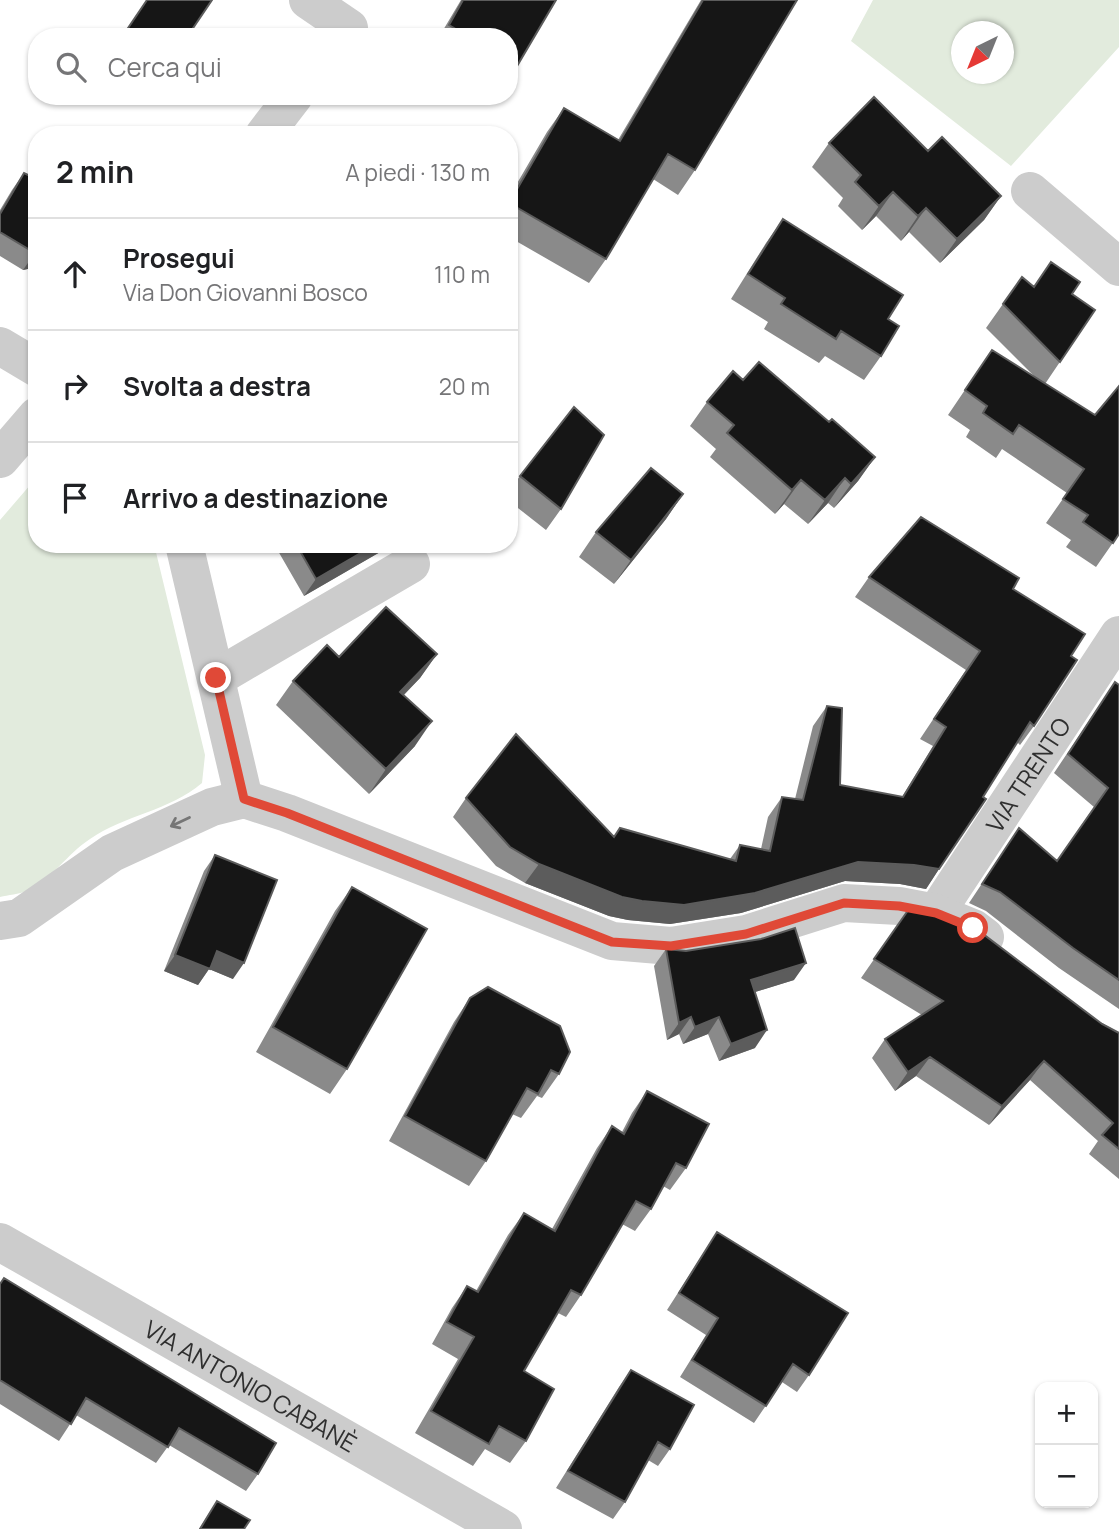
<!DOCTYPE html>
<html lang="it">
<head>
<meta charset="utf-8">
<style>
	:root { --surface:#fff; --page:#f2f2f2; --text:#202124; --muted:#757577; --line:#e0e0e0 }
	body { margin:0; font-family:Manrope,sans-serif; background:var(--page); color:var(--text) }
	.controls { position:absolute; right:21px; bottom:21px; display:grid; overflow:hidden; border-radius:14px; box-shadow:0 2px 5px #0004 }
	.controls button { width:63px; height:63px; display:grid; place-items:center; padding:0; border:0; border-bottom:2px solid var(--line); background:var(--surface); color:var(--text); font:35px sans-serif }
	.compass { position:absolute; left:951px; top:21px; width:63px; height:63px; border-radius:50%; background:var(--surface); box-shadow:0 2px 5px #0004; rotate:223deg }
	.stop { position:absolute; width:21px; height:21px; margin:-16px; border:5px solid #e04937; border-radius:50%; background:#fff }
	.stop.end { background:#e04937; border-color:#fff; box-shadow:0 2px 7px #0008 }
	.list { margin:0; padding:0; list-style:none }
	h2 { display:flex; justify-content:space-between; align-items:center; height:91px; margin:0; padding:0 28px; font-size:30px }
	h2 small { font-size:23px; font-weight:400; color:var(--muted) }
	.list li { display:grid; grid-template-columns:46px 1fr auto; gap:21px; align-items:center; box-sizing:border-box; height:112px; padding:0 28px; border-top:2px solid var(--line) }
	.list b { display:block; font-size:26px; white-space:nowrap }
	.list p { margin:0; font-size:23px; white-space:nowrap; color:var(--muted) }
	.list em { font-size:23px; font-style:normal; color:var(--muted) }
	.icon { flex:none; width:38px; height:38px; fill:none; stroke:currentColor; stroke-width:2; stroke-linecap:round; stroke-linejoin:round }
	.map { position:relative; flex:none; width:1119px; height:1529px; overflow:hidden }
	.search { position:absolute; background:var(--surface); box-shadow:0 2px 5px #0004; left:28px; top:28px; width:490px; height:77px; display:flex; align-items:center; gap:18px; box-sizing:border-box; padding:0 24px; border-radius:28px; color:var(--muted); font-size:26px }
	.panel { position:absolute; background:var(--surface); box-shadow:0 2px 5px #0004; left:28px; top:126px; width:490px; height:427px; border-radius:28px }
	.map>svg:first-child { display:block }
	.green { fill:#e2ebdd; fill-rule:evenodd }
	.lines { fill:none; stroke-linecap:round; stroke-linejoin:round }
	.minor { stroke:#ccc; stroke-width:38 }
	.wall { fill:#8a8a8a }
	.shaded-wall { fill:#5c5c5c }
	.building { fill:#161616; stroke:#5c5c5c; stroke-width:2 }
	.oneway { stroke:#767676 }
	.route { stroke:#e04937; stroke-width:9 }
	.labels { text-anchor:middle; dominant-baseline:central; stroke-width:7; stroke-linejoin:round; paint-order:stroke }
	.street-label { font-size:24px; fill:#2f2f2f; stroke:#fff }
</style>
</head>
<body>
<div class="map">
<svg width="1119" height="1529" viewBox="0 0 1119 1529">
	<rect width="100%" height="100%" fill="#fff"/>
	<!-- green -->
	<path class="green" d="M873 0H1119V47L1011 166 851 41ZM962 32H1004V74H962Z
		M37 477V544H154L205 755 202 783C169 811 125 815 90 839 67 854 52 879 27 891 19 894 8 895 0 897V520Z"/>
	<g class="lines">
		<!-- minor -->
		<g class="minor">
			<path d="M308 0 349 28"/>
			<path d="M264 135 294 96"/>
			<path d="M1030 191 1119 267"/>
			<path d="M0 346 37 368"/>
			<path d="M0 459 37 416"/>
			<path d="M184 544 244 799"/>
			<path d="M216 678 411 564"/>
			<path id="s1" d="M936 913 1119 635"/>
			<path d="M0 921 19 918 112 853 212 807 244 799 287 813 612 941 671 946 746 934 844 903 899 906 936 913 973 928 985 937"/>
			<path id="s2" d="M0 1242 503 1529"/>
		</g>
	</g>
	<!-- wall -->
	<path class="wall" d="M461 0H556L509 77V37H439Z
		M701 0H797L695 170 678 195 653 179 606 259 589 283 509 237V197L547 132 564 108 618 140Z
		M134 96H146L142 102Z
		M829 143 928 151 1001 196 984 220 940 263 909 232 901 241 876 216 862 230 838 206 843 198 812 167Z
		M37 161V267L23 270 0 256V210L12 190 24 173 28 175Z
		M783 219 888 319 881 356 864 380 825 356 819 363 764 329 768 322 731 299 766 243Z
		M1051 262 1072 294 1095 310 1045 384 1119 534 1096 567 1066 547 1071 540 1046 523 1067 493 1002 449 996 458 966 437 970 430 948 415 992 350 1036 378 986 328 1022 277 1034 286Z
		M743 380 829 422 875 457 858 481 834 508 828 503 808 524 784 504 775 514 710 457 716 449 690 426 707 402Z
		M520 476 561 509 546 530 509 501V491Z
		M683 494 666 519 614 584 579 557 596 532Z
		M274 544H390L387 548 304 596Z
		M869 577 1013 589 1071 656 1034 726 1020 745 1017 742 939 869 926 889 900 884 845 881 741 913 670 924 628 920 609 916 525 883 496 866 453 817 466 798 614 837 730 859 740 845 761 849 768 817 782 797 795 799 813 726 827 706 840 785 902 797 933 746 920 739 966 670 855 597Z
		M437 654 420 678 404 695 415 746 369 794 276 705 293 681 339 657Z
		M1115 682 1119 685V1009L1059 968 986 911 969 903 1019 828 1057 861 1094 807 1054 773Z
		M215 855 233 979 209 969 198 985 164 971 204 871Z
		M352 887 347 1069 330 1094 256 1052 335 911Z
		M909 909 1119 1033V1179L1089 1154 1098 1141 1030 1080 989 1125 916 1076 895 1091 872 1058 885 1039 922 1015 861 978Z
		M666 949 794 980 755 992V1048L719 1061 708 1034 683 1044 679 1034 667 1040 654 966Z
		M470 998 559 1074 542 1098 537 1096 521 1118 512 1114 486 1161 469 1186 389 1141 454 1022Z
		M647 1091 686 1168 670 1190 663 1186 651 1209 635 1231 622 1224 581 1295 566 1317 558 1313 524 1371 526 1441 510 1463 485 1449 473 1466 415 1433 458 1359 432 1344 452 1308 467 1286 476 1291 508 1235 524 1213 552 1229 597 1148 612 1126 622 1132 632 1113Z
		M717 1232 809 1375 797 1392 782 1382 754 1423 680 1377 706 1335 667 1310Z
		M0 1284 258 1474 246 1491 169 1445 156 1463 76 1415 59 1441 0 1404Z
		M631 1370 670 1449 658 1466 648 1460 625 1502 613 1519 556 1488 619 1387Z
		M217 1501 244 1529H199Z"/>
	<!-- shaded-wall -->
	<path class="shaded-wall" d="M893 192 876 216 862 230 879 206Z
		M1001 196 984 220 940 263 957 239Z
		M926 208 909 232 901 241 918 216Z
		M35 253H37V267L23 270Z
		M875 457 858 481 834 508 851 484Z
		M845 478 828 503 808 524 825 500Z
		M801 480 784 504 775 514 792 490Z
		M683 494 666 519 614 584 631 560Z
		M376 544H390L387 548 304 596 316 579Z
		M437 654 420 678 383 716 400 692Z
		M432 721 415 746 369 794 386 769Z
		M858 862 914 865 939 869 926 889 900 884 845 881 741 913 670 924 628 920 609 916 525 883 539 864Z
		M217 951 244 963 233 979 209 969 198 985 164 971 175 955Z
		M806 963 794 980 739 997 751 980Z
		M691 1017 679 1034 667 1040 679 1023Z
		M719 1017 708 1034 683 1044 695 1027Z
		M767 1030 755 1048 719 1061 731 1044Z
		M930 1057 916 1076 895 1091 908 1072Z
		M1044 1061 1030 1080 989 1125 1002 1106Z"/>
	<!-- building -->
	<path class="building" d="M147 0H212L187 37H122Z
		M463 0H556L517 66 509 61V37H469L449 25Z
		M703 0H797L695 170 668 154 606 259 509 203 564 108 620 141Z
		M874 97 928 151 942 137 1001 196 957 239 926 208 918 216 893 192 879 206 855 182 861 175 829 143Z
		M37 164V253H35L0 232V214L24 173 30 176Z
		M783 219 903 295 888 319 899 326 881 356 841 331 836 339 781 304 785 298 748 274Z
		M1051 262 1080 282 1072 294 1095 310 1060 362 1003 304 1022 277 1034 287Z
		M992 350 1095 415 1119 386V534L1113 543 1083 522 1088 515 1063 499 1084 469 1019 425 1013 434 983 413 987 406 965 390Z
		M759 362 829 422 832 419 875 457 851 484 845 478 825 500 801 480 792 490 727 433 734 425 707 402 733 371 743 380Z
		M574 407 604 435 561 509 520 476Z
		M651 468 683 494 631 560 596 532Z
		M921 517 1019 578 1013 589 1085 634 1071 656 1077 660 1034 726 1030 722 983 797 986 799 939 869 914 865 858 862 755 893 684 905 642 901 622 897 539 864 510 847 466 798 516 734 614 837 620 828 736 861 740 845 770 851 782 797 803 800 827 706 842 708 840 785 903 797 946 727 934 719 980 651 869 577Z
		M296 544H376L316 579Z
		M386 607 437 654 400 692 432 721 386 769 293 681 327 645 339 657Z
		M1115 682 1119 685V980L1073 948 1000 892 982 884 1019 828 1057 861 1108 788 1068 754Z
		M215 855 277 880 244 963 217 951 210 969 175 955Z
		M352 887 427 929 347 1069 273 1027Z
		M909 909 943 915 975 928 1102 1024 1119 1033V1149L1102 1135 1113 1123 1044 1061 1002 1106 930 1057 908 1072 885 1039 943 1001 874 959Z
		M795 928 806 963 751 980 767 1030 731 1044 719 1017 695 1027 691 1017 679 1023 666 949 686 951 761 939Z
		M488 987 560 1026 570 1052 559 1074 551 1070 538 1094 527 1088 486 1161 405 1116 470 998Z
		M647 1091 709 1124 686 1168 676 1163 651 1209 636 1201 581 1295 571 1290 524 1371 554 1389 526 1441 499 1426 489 1444 431 1411 474 1337 447 1322 467 1286 478 1292 524 1213 555 1231 612 1126 624 1134Z
		M717 1232 848 1313 809 1375 793 1364 766 1406 692 1360 718 1318 679 1293Z
		M4 1278 276 1443 258 1474 179 1428 168 1447 86 1398 71 1424 0 1380V1284Z
		M631 1370 694 1405 670 1449 658 1442 625 1502 568 1471Z
		M217 1501 250 1520 244 1529H200Z"/>
	<!-- one-way arrows -->
	<defs><path id="oneway-shaft" d="M-6 0H5M1.5-3L5.5 0L1.5 3" fill="none" stroke-width="1.6" stroke-linecap="round" stroke-linejoin="round" transform="scale(1.75)"/></defs>
	<use class="oneway" href="#oneway-shaft" transform="translate(180 822) rotate(155)"/>
	<g class="lines">
		<!-- route -->
		<path class="route" d="M216 678 244 799 287 813 612 942 671 946 746 934 844 903 899 906 936 913 973 928"/>
	</g>
	<g class="labels">
		<!-- street labels -->
		<g class="street-label">
			<text stroke="none"><textPath href="#s1" startOffset="166">VIA TRENTO</textPath></text>
			<text stroke="none"><textPath href="#s2" startOffset="289">VIA ANTONIO CABANÈ</textPath></text>
		</g>
	</g>
</svg>
<div class="controls">
<button>+</button>
<button>−</button>
</div>
<svg class="compass" viewBox="-18 -18 36 36"><path d="M0-13l5 13h-10z" fill="#e53935"/><path d="M0 13l5-13h-10z" fill="#757577"/></svg>
<div class="stop" style="left:973px;top:928px"></div>
<div class="stop end" style="left:216px;top:678px"></div>
<div class="search"><svg class="icon" aria-label="search" viewBox="0 0 24 24"><circle cx="10" cy="10" r="6"/><path d="M15 15l6 6"/></svg>Cerca qui</div>
<section class="panel">
<h2>2 min<small>A piedi · 130 m</small></h2>
<ul class="list">
<li><svg class="icon" aria-label="ahead" viewBox="0 0 24 24"><path d="M12 20V5M6 11l6-6 6 6"/></svg><div><b>Prosegui</b><p>Via Don Giovanni Bosco</p></div><em>110 m</em></li>
<li><svg class="icon" aria-label="right" viewBox="0 0 24 24"><path d="M7 20v-9h11M14 6l5 5-5 5"/></svg><div><b>Svolta a destra</b></div><em>20 m</em></li>
<li><svg class="icon" aria-label="arrive" viewBox="0 0 24 24"><path d="M6 21V4h12l-3 4 3 4H6"/></svg><div><b>Arrivo a destinazione</b></div></li>
</ul>
</section>
</div>
</body>
</html>
